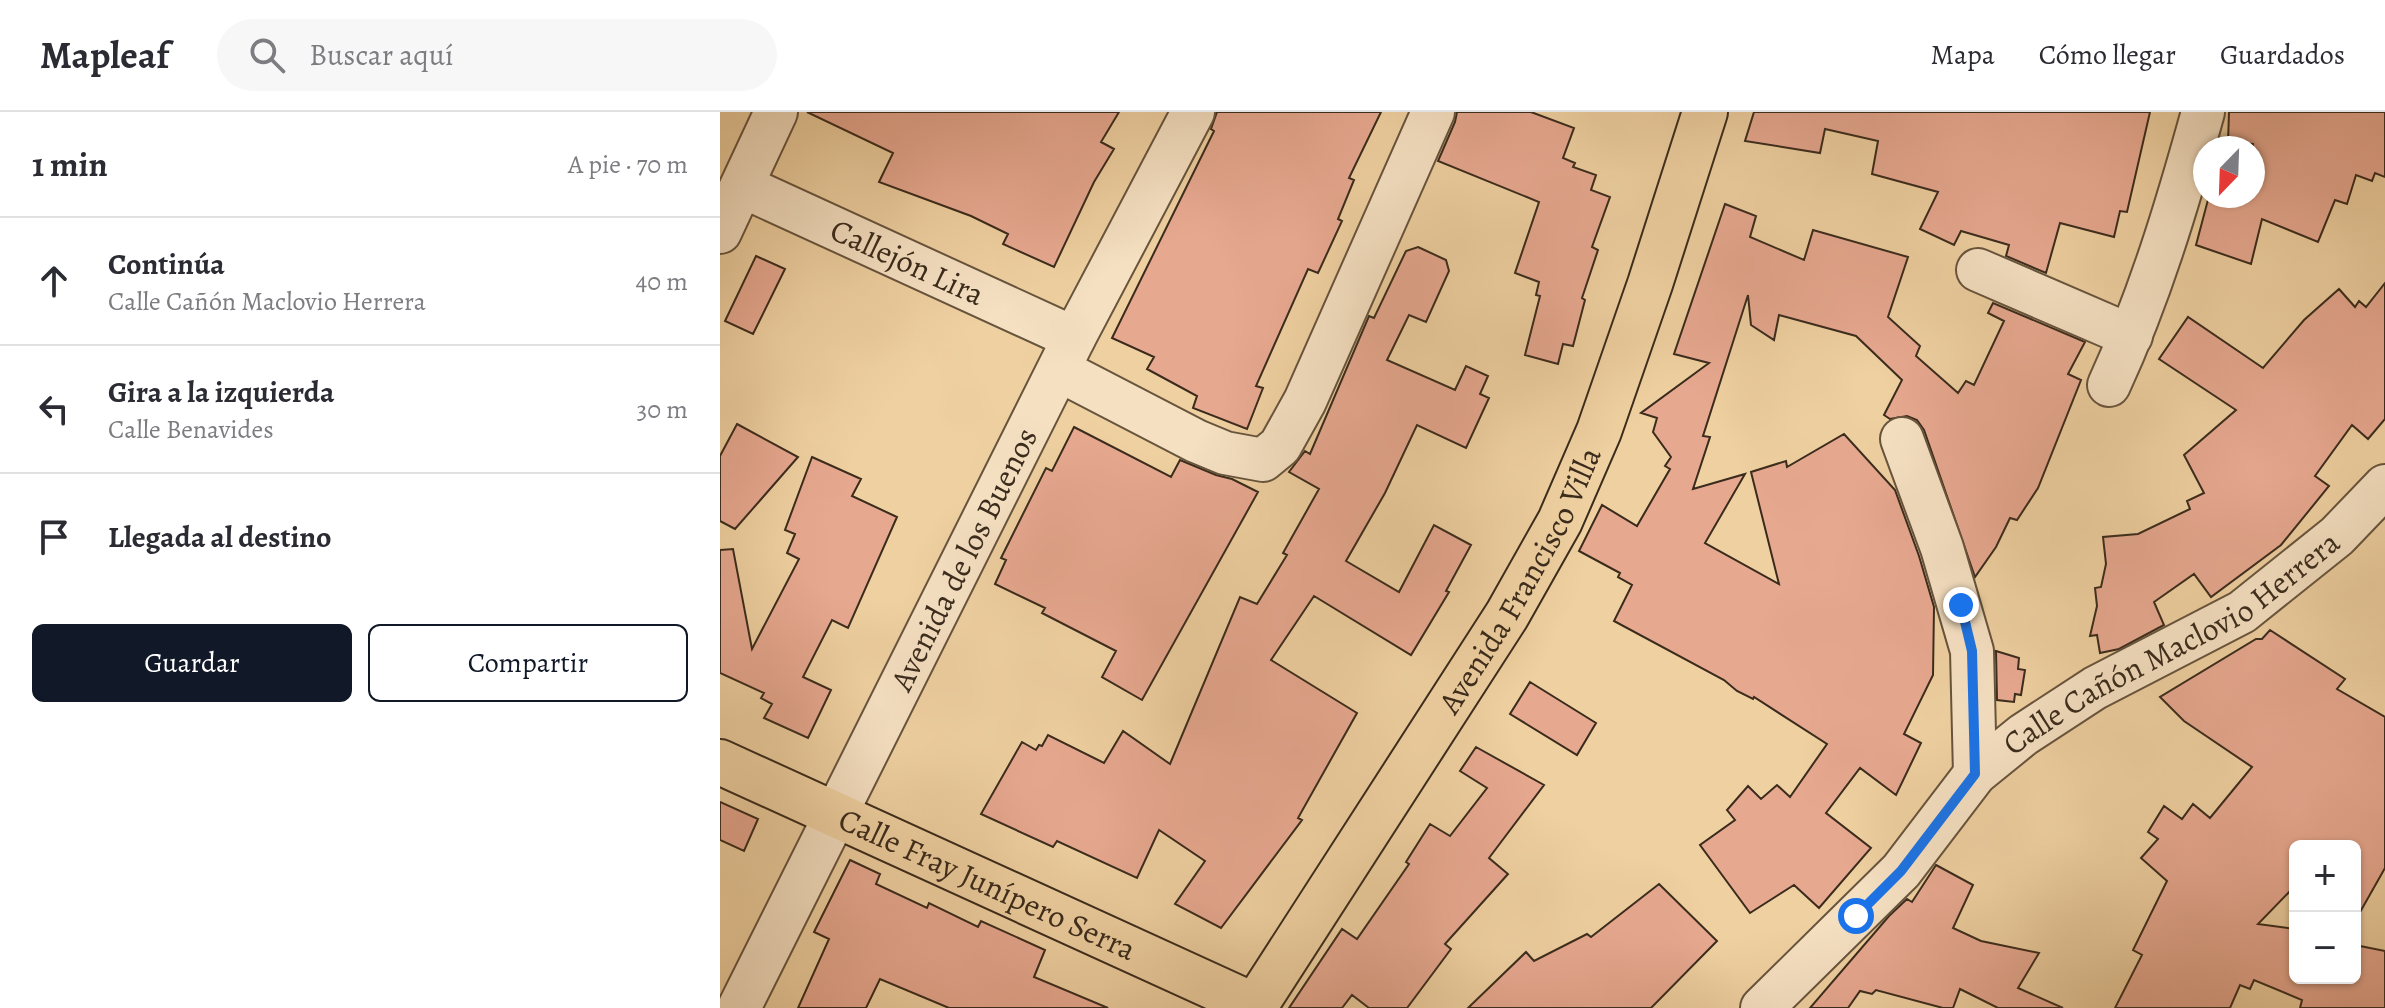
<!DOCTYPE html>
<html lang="es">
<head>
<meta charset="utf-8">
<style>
	:root { --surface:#fff; --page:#f7f7f7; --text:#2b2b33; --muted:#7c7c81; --line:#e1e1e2; --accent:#111827 }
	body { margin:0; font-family:Alegreya,serif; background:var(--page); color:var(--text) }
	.controls { position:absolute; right:24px; bottom:24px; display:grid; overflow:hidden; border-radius:12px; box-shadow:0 2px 6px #0004 }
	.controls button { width:72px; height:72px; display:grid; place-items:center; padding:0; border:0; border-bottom:2px solid var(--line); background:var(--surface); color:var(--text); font:40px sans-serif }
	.compass { position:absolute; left:1473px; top:24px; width:72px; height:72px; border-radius:50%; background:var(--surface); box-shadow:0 2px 6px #0004; rotate:203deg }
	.stop { position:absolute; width:24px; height:24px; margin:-18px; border:6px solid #1a73e8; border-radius:50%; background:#fff }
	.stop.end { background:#1a73e8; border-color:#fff; box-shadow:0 2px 8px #0008 }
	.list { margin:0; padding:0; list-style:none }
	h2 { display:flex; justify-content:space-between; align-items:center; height:104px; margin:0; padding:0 32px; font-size:34px }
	h2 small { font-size:26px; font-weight:400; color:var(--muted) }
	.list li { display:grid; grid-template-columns:52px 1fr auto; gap:24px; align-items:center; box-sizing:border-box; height:128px; padding:0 32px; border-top:2px solid var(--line) }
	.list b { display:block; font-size:30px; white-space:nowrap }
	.list p { margin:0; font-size:26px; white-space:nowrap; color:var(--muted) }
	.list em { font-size:26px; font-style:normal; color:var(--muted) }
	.actions { display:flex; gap:16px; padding:24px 32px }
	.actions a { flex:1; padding:18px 0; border:2px solid var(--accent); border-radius:12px; text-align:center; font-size:28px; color:var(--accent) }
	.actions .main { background:var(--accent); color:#fff }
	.icon { flex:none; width:44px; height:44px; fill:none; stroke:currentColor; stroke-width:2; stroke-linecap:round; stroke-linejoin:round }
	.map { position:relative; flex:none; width:1665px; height:896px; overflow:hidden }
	header { display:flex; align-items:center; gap:48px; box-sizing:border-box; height:112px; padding:0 40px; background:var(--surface); border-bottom:2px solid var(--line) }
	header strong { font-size:38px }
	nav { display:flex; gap:44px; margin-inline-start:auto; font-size:28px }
	.search { width:560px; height:72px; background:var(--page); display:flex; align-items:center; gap:20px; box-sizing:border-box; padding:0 28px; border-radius:44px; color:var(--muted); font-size:30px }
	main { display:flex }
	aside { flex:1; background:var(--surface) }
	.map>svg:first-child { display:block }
	.building { fill:#e7a890; stroke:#3a2b1c; stroke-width:2 }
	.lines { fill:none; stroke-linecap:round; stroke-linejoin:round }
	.minor-casing { stroke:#67543d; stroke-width:46 }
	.major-casing { stroke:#3a2b1c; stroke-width:48 }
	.minor { stroke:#f5e0c2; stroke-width:42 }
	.major { stroke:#efd0a1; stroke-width:44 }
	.route { stroke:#1a73e8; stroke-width:10 }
	.labels { text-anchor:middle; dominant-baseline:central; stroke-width:6; stroke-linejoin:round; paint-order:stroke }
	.street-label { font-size:32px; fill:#3a2b1c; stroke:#f5e0c2 }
</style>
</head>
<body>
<header>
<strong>Mapleaf</strong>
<div class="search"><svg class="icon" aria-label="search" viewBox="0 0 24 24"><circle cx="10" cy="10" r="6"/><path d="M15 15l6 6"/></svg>Buscar aquí</div>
<nav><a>Mapa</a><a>Cómo llegar</a><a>Guardados</a></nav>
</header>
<main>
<aside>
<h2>1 min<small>A pie · 70 m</small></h2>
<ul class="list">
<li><svg class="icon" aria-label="ahead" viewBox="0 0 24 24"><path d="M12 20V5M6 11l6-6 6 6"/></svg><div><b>Continúa</b><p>Calle Cañón Maclovio Herrera</p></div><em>40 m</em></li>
<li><svg class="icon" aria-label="left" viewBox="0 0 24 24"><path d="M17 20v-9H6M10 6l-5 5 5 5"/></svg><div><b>Gira a la izquierda</b><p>Calle Benavides</p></div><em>30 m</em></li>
<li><svg class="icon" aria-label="arrive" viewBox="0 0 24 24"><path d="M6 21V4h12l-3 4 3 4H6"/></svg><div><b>Llegada al destino</b></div></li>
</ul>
<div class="actions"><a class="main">Guardar</a><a>Compartir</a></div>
</aside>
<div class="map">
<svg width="1665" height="896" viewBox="0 0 1665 896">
	<rect width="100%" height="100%" fill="#efd0a1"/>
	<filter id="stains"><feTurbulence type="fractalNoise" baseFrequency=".0025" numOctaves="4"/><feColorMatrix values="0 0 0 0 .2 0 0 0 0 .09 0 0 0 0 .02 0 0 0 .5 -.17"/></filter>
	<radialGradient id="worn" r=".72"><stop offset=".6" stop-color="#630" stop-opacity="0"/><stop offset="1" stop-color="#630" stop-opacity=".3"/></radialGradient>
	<!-- building -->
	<path class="building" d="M87 0H399L381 30 394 37 374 70 334 155 283 132 288 122 251 104 159 70 173 41Z
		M497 0H661L629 66 634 68 618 107 622 109 598 161 588 157 536 274 543 276 527 317 473 296 477 284 427 257 434 245 392 226 494 19 491 17Z
		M737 0H811L854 16 843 46 855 51 853 55 876 63 871 78 890 85 872 135 878 138 862 186 865 188 853 234 843 232 838 252 805 243 820 184 816 183 819 170 795 161 819 90 718 49 735 10Z
		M1034 0H1430L1407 100 1400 99 1394 125 1340 111 1326 161 1286 144 1289 133 1241 119 1234 133 1200 117 1218 80 1152 62 1158 29 1105 17 1100 41 1025 29Z
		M1509 0H1665V65L1655 61 1652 69 1636 63 1627 92 1615 88 1598 130 1542 107 1531 152 1476 133 1489 84H1533V32L1508 31Z
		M1005 92 1036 104 1030 125 1084 148 1093 118 1188 145 1168 205 1200 234 1196 244 1238 281 1246 269 1254 273 1284 209 1268 201 1273 191 1365 230 1348 262 1361 268 1318 376 1297 408 1290 406 1276 435 1255 465 1204 318 1197 308 1187 304 1170 307 1164 303 1182 268 1136 224 1059 203 1054 228 1031 213 1028 183 983 324 990 325 973 377 1025 362 985 431 1059 472 1031 360 1066 349 1067 355 1124 322 1175 378 1199 444 1214 495 1213 563 1184 622 1201 631 1176 683 1140 656 1106 701 1151 736 1099 796 1074 773 1030 801 980 733 1015 708 1007 698 1028 674 1041 687 1057 673 1070 685 1107 632 1034 585 1033 587 1017 579 1004 568 894 509 912 473 898 465 900 461 859 439 882 393 917 414 950 357 945 354 951 345 933 320 937 306 921 301 989 251 954 242Z
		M698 135 726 148 729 159 706 210 689 203 667 248 735 278 746 254 768 264 760 282 769 286 746 336 697 313 665 381 626 449 679 480 714 413 751 433 726 479 729 480 691 543 594 484 551 548 637 601 578 706 582 708 501 816 455 792 485 749 439 718 417 766 337 729 333 735 261 702 302 630 316 638 319 633 322 634 328 623 384 651 403 619 450 652 520 485 537 492 567 443 563 441 599 377 569 360 585 339 590 342 649 204 654 206 686 139Z
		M36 144 65 157 33 222 5 209Z
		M1665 171V307L1648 327 1632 313 1595 364 1609 374 1561 433 1491 485 1474 462 1434 490 1444 513 1399 537 1380 541 1377 523 1370 524 1377 494 1375 476 1381 475 1386 452 1383 425 1418 422 1470 397 1467 389 1484 381 1464 343 1516 298 1439 247 1468 205 1543 256 1584 208 1619 177 1635 195 1639 189 1646 195Z
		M17 312 78 345 15 417 0 409V344Z
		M354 315 451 365 460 348 496 363 512 367 538 380 422 588 382 565 396 539 322 501 325 496 275 472 286 448 281 446 326 356 332 359Z
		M92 345 141 367 132 384 177 405 128 516 112 508 83 565 111 578 88 626 44 606 52 592 41 586 44 581 0 561V438L13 437 32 537 79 447 67 441 75 422 65 418Z
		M1550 518 1625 567 1617 577 1665 605V756L1635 809V734H1575V774L1538 812 1575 817V866H1635V833L1665 839V896H1580L1582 888 1534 868 1530 877 1520 873 1510 896H1395L1422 843 1413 838 1447 769 1421 746 1438 727 1428 720 1444 694 1462 707 1473 692 1490 706 1532 655 1464 609 1440 585 1536 527H1542Z
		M1276 539 1299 546 1298 557 1305 558 1301 583 1295 582 1294 590 1277 588Z
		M810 570 876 611 857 643 790 602Z
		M756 635 824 673 769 746 788 762 725 832 731 837 687 896H649L632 883 622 896H569L622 817 637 827 689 752 686 750 710 712 730 724 767 676 740 659Z
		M0 690 38 707 24 739 0 728Z
		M130 748 160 762 156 772 207 796 209 791 258 815 261 809 325 838 314 865 388 896H229L160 867 146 896H78L109 827 94 820Z
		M1216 753 1253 773 1233 816 1261 829 1319 841 1298 876 1343 896H1278L1240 877 1233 896H1223L1156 878 1152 882 1140 879 1128 896H1090L1169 804 1187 787 1192 790Z
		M939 772 997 829 931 896H748L806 840 814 849 867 822 871 825Z"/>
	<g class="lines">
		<defs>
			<g id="minor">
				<path id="s1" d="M22 74 354 226"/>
				<path d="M0 120 56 0"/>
				<path d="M1258 158 1411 224"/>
				<path d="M339 258 476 329 505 341 543 348 560 334 585 289 713 0"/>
				<path d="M1389 273C1430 184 1457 94 1483 0"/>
				<path d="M1182 327 1222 436 1252 539 1255 662"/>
				<path id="s2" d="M19 896 354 226 473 0"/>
				<path id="s3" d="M1042 896 1181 759 1255 662 1303 623 1375 576 1522 500 1617 424 1665 374"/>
			</g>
			<g id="major">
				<path id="s4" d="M0 650 535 894 787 503 840 409 879 319 930 172 985 0"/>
			</g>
		</defs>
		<!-- minor casing -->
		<use href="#minor" class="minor-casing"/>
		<!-- major casing -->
		<use href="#major" class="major-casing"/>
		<!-- minor -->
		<use href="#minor" class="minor"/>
		<!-- major -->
		<use href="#major" class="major"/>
	</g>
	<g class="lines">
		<!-- route -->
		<path class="route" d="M1136 804 1181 759 1255 662 1252 539 1241 493"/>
	</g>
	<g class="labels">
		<!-- street labels -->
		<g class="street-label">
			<text stroke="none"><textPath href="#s1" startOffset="182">Callejón Lira</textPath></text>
			<text stroke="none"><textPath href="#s2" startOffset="502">Avenida de los Buenos</textPath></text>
			<text stroke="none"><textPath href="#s4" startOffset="1090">Avenida Francisco Villa</textPath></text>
			<text stroke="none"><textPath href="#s3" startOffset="554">Calle Cañón Maclovio Herrera</textPath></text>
			<text stroke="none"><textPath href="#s4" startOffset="294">Calle Fray Junípero Serra</textPath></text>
		</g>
	</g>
	<rect width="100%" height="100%" filter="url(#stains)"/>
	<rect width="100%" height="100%" fill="url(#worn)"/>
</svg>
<div class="controls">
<button>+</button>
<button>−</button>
</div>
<svg class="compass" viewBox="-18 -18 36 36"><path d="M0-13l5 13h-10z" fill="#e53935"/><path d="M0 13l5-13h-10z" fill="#7c7c81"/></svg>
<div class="stop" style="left:1136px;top:804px"></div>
<div class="stop end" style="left:1241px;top:493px"></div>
</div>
</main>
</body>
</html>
